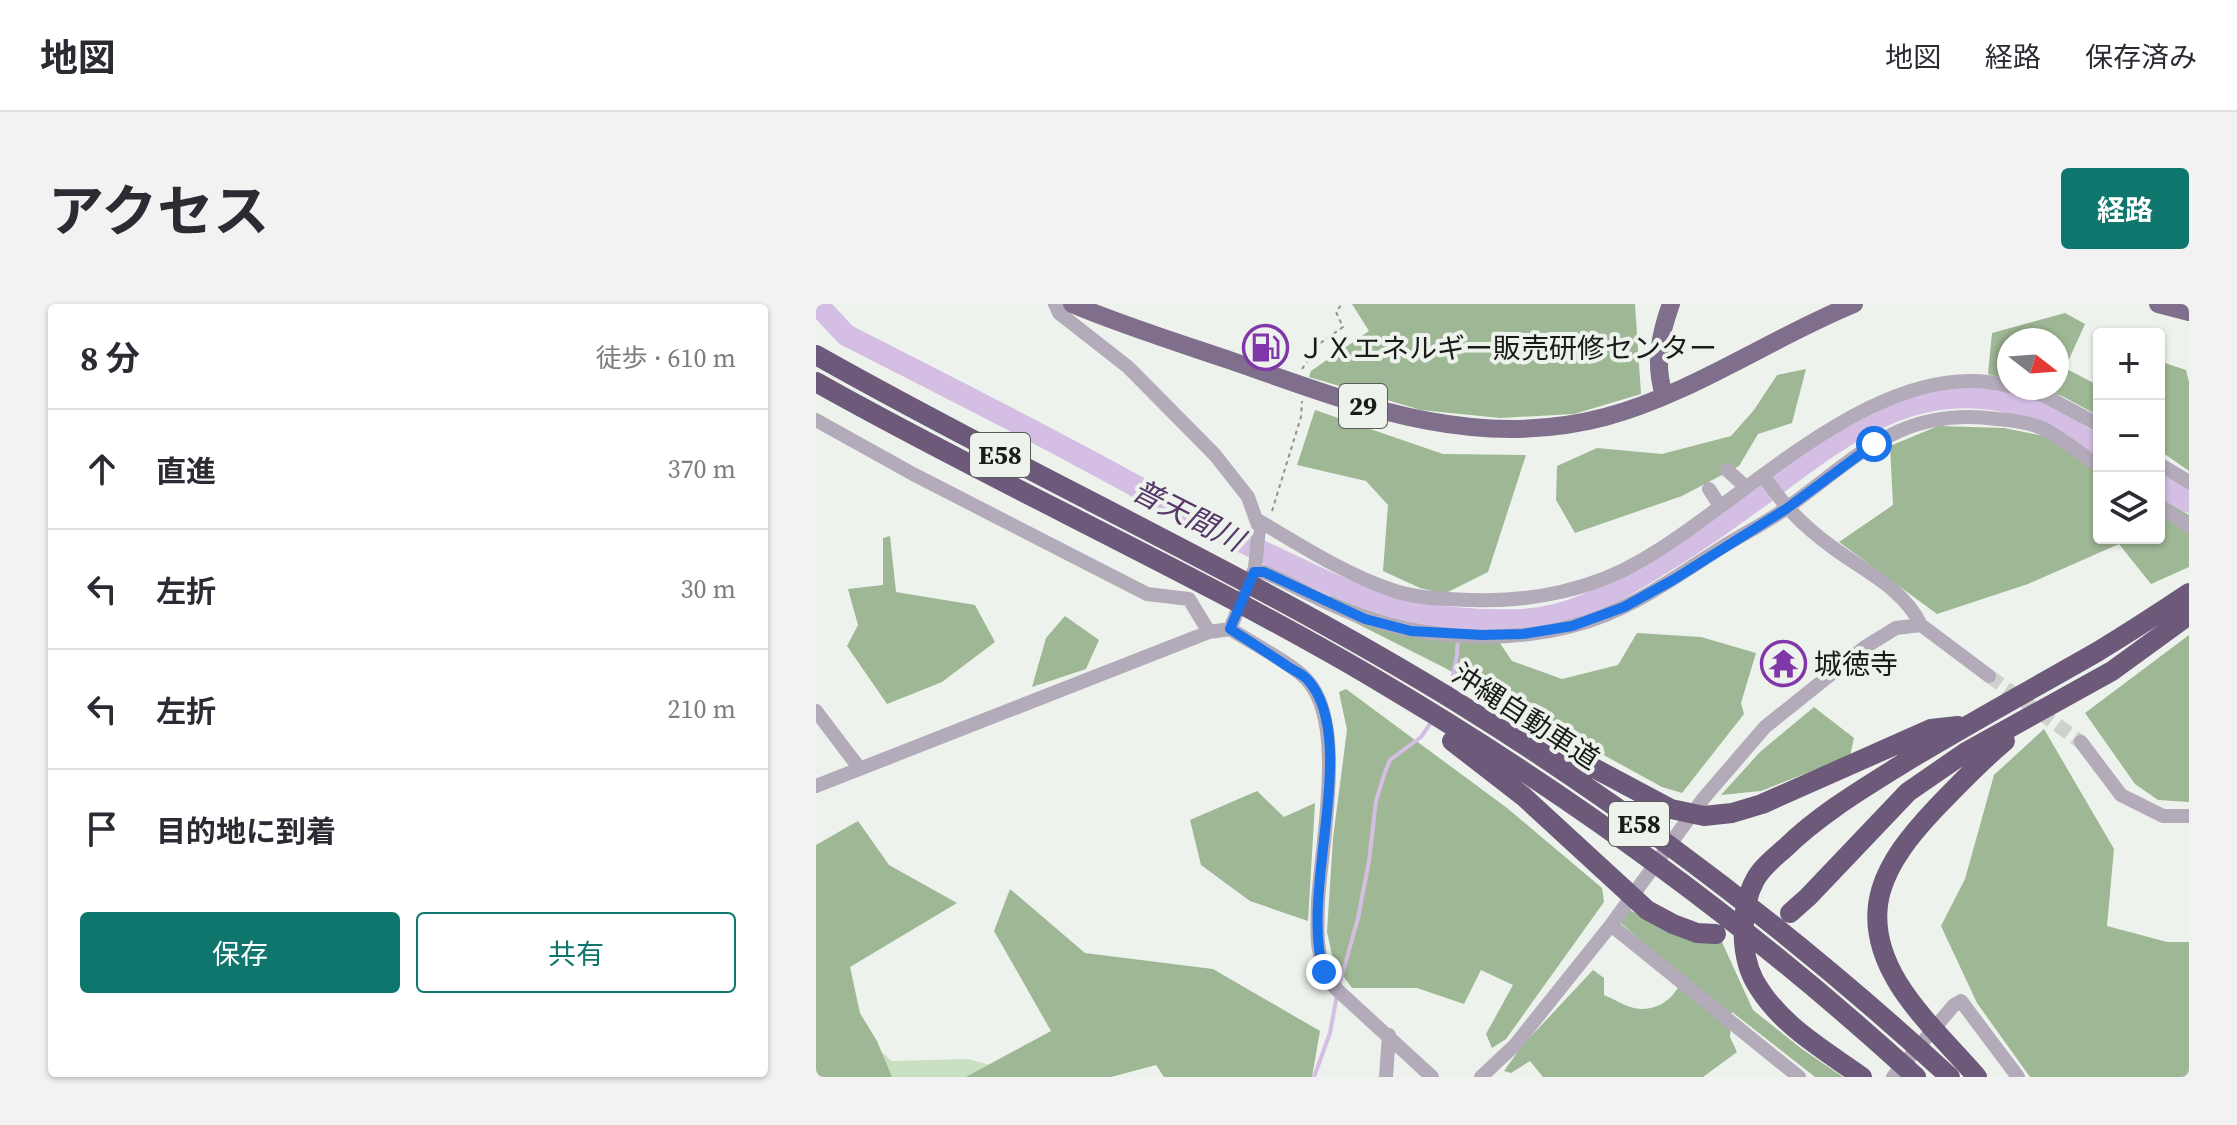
<!DOCTYPE html>
<html lang="ja">
<head>
<meta charset="utf-8">
<style>
	:root { --surface:#fff; --page:#f2f2f3; --text:#2b2b33; --muted:#7c7c81; --line:#e1e1e2; --accent:#0f766e }
	body { margin:0; font-family:"Source Serif 4","Noto Sans JP",serif; background:var(--page); color:var(--text) }
	.controls { position:absolute; right:24px; top:24px; display:grid; overflow:hidden; border-radius:8px; box-shadow:0 2px 6px #0004 }
	.controls button { width:72px; height:72px; display:grid; place-items:center; padding:0; border:0; border-bottom:2px solid var(--line); background:var(--surface); color:var(--text); font:40px sans-serif }
	.compass { position:absolute; left:1181px; top:24px; width:72px; height:72px; border-radius:50%; background:var(--surface); box-shadow:0 2px 6px #0004; rotate:107deg }
	.stop { position:absolute; width:24px; height:24px; margin:-18px; border:6px solid #1a73e8; border-radius:50%; background:#fff }
	.stop.end { background:#1a73e8; border-color:#fff; box-shadow:0 2px 8px #0008 }
	.list { margin:0; padding:0; list-style:none }
	h2 { display:flex; justify-content:space-between; align-items:center; height:104px; margin:0; padding:0 32px; font-size:34px }
	h2 small { font-size:26px; font-weight:400; color:var(--muted) }
	.list li { display:grid; grid-template-columns:52px 1fr auto; gap:24px; align-items:center; box-sizing:border-box; height:120px; padding:0 32px; border-top:2px solid var(--line) }
	.list b { display:block; font-size:30px; white-space:nowrap }
	.list em { font-size:26px; font-style:normal; color:var(--muted) }
	.actions { display:flex; gap:16px; padding:24px 32px }
	.actions a { flex:1; padding:18px 0; border:2px solid var(--accent); border-radius:8px; text-align:center; font-size:28px; color:var(--accent) }
	.actions .main { background:var(--accent); color:#fff }
	.icon { flex:none; width:44px; height:44px; fill:none; stroke:currentColor; stroke-width:2; stroke-linecap:round; stroke-linejoin:round }
	.map { position:relative; flex:none; width:1373px; height:773px; overflow:hidden; border-radius:8px }
	header { display:flex; align-items:center; gap:48px; box-sizing:border-box; height:112px; padding:0 40px; background:var(--surface); border-bottom:2px solid var(--line) }
	header strong { font-size:38px }
	nav { display:flex; gap:44px; margin-inline-start:auto; font-size:28px }
	.intro { display:flex; align-items:center; justify-content:space-between; box-sizing:border-box; height:192px; padding:0 48px }
	h1 { margin:0; font-size:56px }
	.button { padding:20px 36px; border-radius:8px; background:var(--accent); color:#fff; font-size:28px; font-weight:700 }
	main { display:flex; gap:48px; padding:0 48px }
	aside { flex:1; background:var(--surface); border-radius:8px; box-shadow:0 2px 6px #0004 }
	.map>svg:first-child { display:block }
	.green { fill:#c9e0c0 }
	.forest { fill:#9eb794 }
	.lines { fill:none; stroke-linecap:round; stroke-linejoin:round }
	.stream { stroke:#d4bee4; stroke-width:4 }
	.river { stroke:#d4bee4; stroke-width:22 }
	.minor-tunnel { stroke:#ced2cc; stroke-width:14; stroke-dasharray:14 7; stroke-linecap:butt }
	.path { stroke:#8f928e; stroke-width:2; stroke-dasharray:4 4; stroke-linecap:butt }
	.minor { stroke:#b3aaba; stroke-width:14 }
	.major { stroke:#7f6f8c; stroke-width:18 }
	.highway { stroke:#6d5a7b; stroke-width:20 }
	.route { stroke:#1a73e8; stroke-width:10 }
	.labels { text-anchor:middle; dominant-baseline:central; stroke-width:8; stroke-linejoin:round; paint-order:stroke }
	.shield { fill:#eef2ec; stroke:#5a5c59; stroke-width:2 }
	.shield-label { font-size:26px; font-weight:bold; fill:#1a1c1a }
	.poi-label { font-size:28px; fill:#1a1c1a; stroke:#eef2ec; text-anchor:start }
	.street-label { font-size:28px; fill:#1a1c1a; stroke:#eef2ec }
	.water-label { font-size:30px; font-style:italic; fill:#553869; stroke:#eef2ec }
</style>
</head>
<body>
<header>
<strong>地図</strong>
<nav><a>地図</a><a>経路</a><a>保存済み</a></nav>
</header>
<div class="intro"><h1>アクセス</h1><a class="button">経路</a></div>
<main>
<aside>
<h2>8 分<small>徒歩 · 610 m</small></h2>
<ul class="list">
<li><svg class="icon" aria-label="ahead" viewBox="0 0 24 24"><path d="M12 20V5M6 11l6-6 6 6"/></svg><div><b>直進</b></div><em>370 m</em></li>
<li><svg class="icon" aria-label="left" viewBox="0 0 24 24"><path d="M17 20v-9H6M10 6l-5 5 5 5"/></svg><div><b>左折</b></div><em>30 m</em></li>
<li><svg class="icon" aria-label="left" viewBox="0 0 24 24"><path d="M17 20v-9H6M10 6l-5 5 5 5"/></svg><div><b>左折</b></div><em>210 m</em></li>
<li><svg class="icon" aria-label="arrive" viewBox="0 0 24 24"><path d="M6 21V4h12l-3 4 3 4H6"/></svg><div><b>目的地に到着</b></div></li>
</ul>
<div class="actions"><a class="main">保存</a><a>共有</a></div>
</aside>
<div class="map">
<svg width="1373" height="773" viewBox="0 0 1373 773">
	<rect width="100%" height="100%" fill="#eef2ec"/>
	<!-- green -->
	<path class="green" d="M39 706 56 740 76 757 152 755 181 763 209 740 233 739 286 773H0Z"/>
	<!-- forest -->
	<path class="forest" d="M536 0H819L825 90 758 110 684 114 605 106 493 73 495 67 553 27Z
		M1249 9 1269 20 1249 64 1283 82V112L1246 92 1221 84H1241V36H1193V76L1172 70 1176 29Z
		M1343 57 1370 66 1373 78V167L1343 146Z
		M990 65 976 119 942 130 923 162 866 192 759 229 740 196 741 162 781 144 846 150 915 132 938 106 961 71Z
		M499 106 627 150 710 151 672 268 628 290 604 284 567 267 572 201 550 177 481 161Z
		M1122 122 1188 124 1228 132 1283 161V234H1343V193L1373 211V263L1335 280 1303 240 1212 280 1121 310 1023 238 1077 201 1074 142Z
		M74 232 80 288 159 301 179 338 126 378 71 400 31 342 42 321 32 285 67 281V234Z
		M516 290 592 318 675 326 696 357 746 375 802 361 821 329 885 333 940 349 925 399 928 410 866 489 846 483 629 364 506 302Z
		M249 312 283 336 270 365 216 383 230 334Z
		M1373 331V498L1342 496 1319 480 1269 409Z
		M530 385 691 504 786 584 788 598 690 735 676 744 670 730 697 681 665 666 648 700 601 684H536L518 660 511 628 517 534 531 426 523 388Z
		M998 403 1038 434 1034 452 945 487 905 491 944 448Z
		M1228 425 1298 545 1291 622 1351 638H1373V773H1214L1161 699 1125 622 1149 575 1178 471Z
		M441 487 468 513 499 499 492 617 434 597 385 561 374 516Z
		M42 517 73 561 141 599 34 663 44 709 61 737 76 773H0V541Z
		M194 585 269 649 397 665 504 727 496 773H348L340 761 295 773H150L235 727 178 627Z
		M814 606 855 629 905 636 937 706 986 745 1027 773H999L916 708 914 733 921 748 887 773H727L714 757 695 769 688 767 705 743 777 666 788 674V691C798 695 808 702 818 704 840 709 861 694 866 673L805 619Z"/>
	<g class="lines">
		<!-- stream -->
		<path class="stream" d="M634 385 641 351 643 315
			M523 682 542 614 553 557 560 497 569 468 574 456 605 433 616 417
			M498 773 514 729 521 691"/>
		<!-- river -->
		<path class="river" d="M1 0 30 31C108 71 188 111 266 153 330 187 392 223 458 253 502 274 546 297 594 307 630 315 668 317 705 316 751 314 790 293 828 270 871 245 910 217 950 188 1026 131 1101 71 1203 101 1231 109 1258 129 1283 143
			M1343 181 1373 198"/>
		<!-- minor-tunnel -->
		<path class="minor-tunnel" d="M1173 372 1265 438"/>
		<!-- path -->
		<path class="path" d="M486 65 503 40 527 23 520 8 526 0
			M456 207 485 113 486 97"/>
		<!-- minor -->
		<path class="minor" d="M239 0 243 9 312 63 399 151 432 193 443 224 439 264 414 325
			M1200 84 1229 92 1283 121
			M0 116 97 170 331 290 373 295 393 328
			M1343 160 1373 178
			M911 166 930 183
			M947 171C968 202 986 221 1016 243 1048 267 1087 284 1105 321
			M893 185 904 202
			M1343 202 1373 222
			M440 215C484 241 530 271 579 287 604 295 632 295 657 296 715 298 776 286 826 256 928 198 1066 47 1193 82
			M438 268H448C482 283 516 304 552 315 615 335 691 339 756 322 809 309 854 277 900 247 923 232 949 220 972 203 1043 152 1085 102 1181 115 1195 116 1215 119 1228 125 1247 135 1265 150 1283 162
			M0 407 44 465
			M1265 438 1305 491 1347 512H1373
			M0 482 393 328 414 325C433 337 478 361 491 376 531 419 505 541 502 598 501 628 499 654 516 681L616 773
			M795 621 983 773
			M570 773 573 731
			M665 773 699 741 795 621 887 495 949 423 1049 343 1080 324 1105 321 1173 372
			M1077 773 1138 701 1145 697 1202 773"/>
		<!-- major -->
		<path class="major" d="M256 0C308 22 363 39 416 57 539 100 657 148 789 113 875 90 955 34 1038 0
			M1342 0 1373 8
			M848 91C838 60 844 30 855 0"/>
		<!-- highway -->
		<path class="highway" d="M0 51C212 171 436 272 644 400 818 508 983 634 1134 773
			M0 78C183 181 375 267 556 373 750 487 934 621 1100 773
			M697 421 855 505 888 512 916 509 946 500 1115 425 1142 422
			M636 437 707 492 831 606 857 620 881 629 900 630
			M974 609 992 593 1092 488 1150 448 1296 367 1373 311
			M1046 773C1007 745 962 720 938 676 924 649 924 603 939 576 945 564 958 554 968 545 1005 509 1048 484 1091 457 1154 419 1218 384 1281 348 1312 329 1343 309 1373 289
			M1161 773C1135 743 1103 713 1082 679 1039 608 1068 559 1119 505 1142 481 1164 458 1189 437"/>
	</g>
	<g class="lines">
		<!-- route -->
		<path class="route" d="M508 668C482 589 546 434 491 375 486 370 477 366 471 362 452 349 433 337 414 325L438 268H448L549 315 595 327 666 331 707 330 756 322 808 303 857 276 970 205 1058 140"/>
	</g>
	<!-- icons -->
	<defs>
		<symbol id="fuel-ring" viewBox="-11 -11 22 22"><circle r="9.5" fill="#eef2ec" stroke="#8037aa" stroke-width="1.5"/><path d="M-5.5-6h7V0h2V4h1.3V-2.5L3-4.5l.8-.8L6-3V5H2.5V1h-1V6h-7ZM-4.2-4.7v3.2H.2V-4.7Z" fill="#8037aa"/></symbol>
		<symbol id="temple-ring" viewBox="-11 -11 22 22"><circle r="9.5" fill="#eef2ec" stroke="#8037aa" stroke-width="1.5"/><path d="M0-6L5-2H3V0L6.5 2.5H4V6H1.5V3h-3V6H-4V2.5H-6.5L-3 0V-2H-5Z" fill="#8037aa"/></symbol>
	</defs>
	<g fill-rule="evenodd">
		<use href="#fuel-ring" x="424" y="18" width="51" height="51"/>
		<use href="#temple-ring" x="942" y="334" width="51" height="51"/>
	</g>
	<g class="labels">
		<!-- shield labels -->
		<g class="shield">
			<rect x="523" y="80" width="48" height="44" rx="6"/>
			<rect x="154" y="129" width="60" height="44" rx="6"/>
			<rect x="793" y="498" width="60" height="44" rx="6"/>
		</g>
		<g class="shield-label">
			<text x="547" y="102">29</text>
			<text x="184" y="151">E58</text>
			<text x="823" y="520">E58</text>
		</g>
		<!-- poi labels -->
		<g class="poi-label">
			<text x="481" y="44">ＪＸエネルギー販売研修センター</text>
			<text x="998" y="360">城徳寺</text>
		</g>
		<!-- street labels -->
		<g class="street-label">
			<text transform="translate(710 412) rotate(33)">沖縄自動車道</text>
		</g>
		<!-- water labels -->
		<g class="water-label">
			<text transform="translate(372 211) rotate(27)">普天間川</text>
		</g>
	</g>
</svg>
<div class="controls">
<button>+</button>
<button>−</button>
<button><svg class="icon" aria-label="layers" viewBox="0 0 24 24"><path d="M12 4l9 5-9 5-9-5zM3 14l9 5 9-5"/></svg></button>
</div>
<svg class="compass" viewBox="-18 -18 36 36"><path d="M0-13l5 13h-10z" fill="#e53935"/><path d="M0 13l5-13h-10z" fill="#7c7c81"/></svg>
<div class="stop" style="left:1058px;top:140px"></div>
<div class="stop end" style="left:508px;top:668px"></div>
</div>
</main>
</body>
</html>
